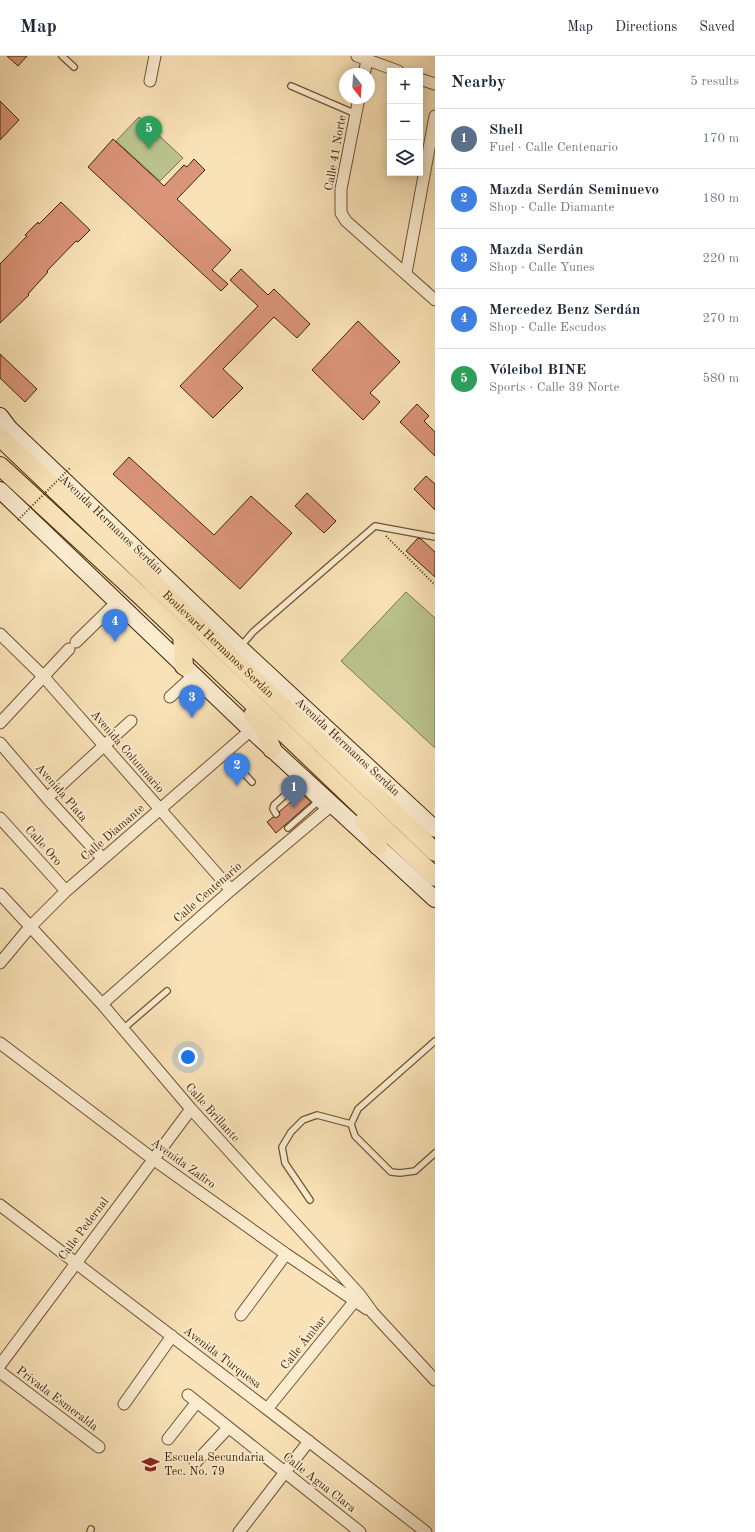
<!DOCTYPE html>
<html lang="en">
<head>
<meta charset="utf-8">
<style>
	:root { --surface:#fff; --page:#f2f2f3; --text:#1f2937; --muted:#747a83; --line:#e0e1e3; --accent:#8f2418 }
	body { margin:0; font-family:"Old Standard TT",serif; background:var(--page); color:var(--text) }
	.controls { position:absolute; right:12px; top:12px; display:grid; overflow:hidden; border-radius:0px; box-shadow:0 2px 10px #0003 }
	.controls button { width:36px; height:36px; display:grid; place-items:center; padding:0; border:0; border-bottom:1px solid var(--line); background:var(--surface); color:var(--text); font:20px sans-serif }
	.compass { position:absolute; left:339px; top:12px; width:36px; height:36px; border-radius:50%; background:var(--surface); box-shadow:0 2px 10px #0003; rotate:163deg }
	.you { position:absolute; left:188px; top:1001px; width:14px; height:14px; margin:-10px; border:3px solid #fff; border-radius:50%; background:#1a73e8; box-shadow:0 0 0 6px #1a73e833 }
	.badge { display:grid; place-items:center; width:26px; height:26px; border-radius:50%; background:var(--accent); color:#fff; font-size:13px; font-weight:700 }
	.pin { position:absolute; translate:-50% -33px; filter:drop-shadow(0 1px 2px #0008) }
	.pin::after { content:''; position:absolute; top:21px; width:14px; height:12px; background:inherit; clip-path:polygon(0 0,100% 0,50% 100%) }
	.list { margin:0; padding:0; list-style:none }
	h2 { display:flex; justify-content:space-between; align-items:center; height:52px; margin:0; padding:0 16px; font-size:17px }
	h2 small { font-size:13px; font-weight:400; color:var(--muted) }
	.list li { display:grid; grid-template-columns:26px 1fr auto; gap:12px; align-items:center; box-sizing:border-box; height:60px; padding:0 16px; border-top:1px solid var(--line) }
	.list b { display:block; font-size:15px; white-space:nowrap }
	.list p { margin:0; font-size:13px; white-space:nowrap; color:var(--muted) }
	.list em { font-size:13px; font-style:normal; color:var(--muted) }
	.icon { flex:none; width:22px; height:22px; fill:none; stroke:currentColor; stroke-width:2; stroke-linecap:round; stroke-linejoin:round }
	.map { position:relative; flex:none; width:435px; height:1476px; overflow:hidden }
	header { display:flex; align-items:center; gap:24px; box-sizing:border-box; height:56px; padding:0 20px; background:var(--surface); border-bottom:1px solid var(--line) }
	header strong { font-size:19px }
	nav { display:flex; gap:22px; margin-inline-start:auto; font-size:14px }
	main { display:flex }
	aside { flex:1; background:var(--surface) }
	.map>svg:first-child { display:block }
	.green { fill:#bbc490; stroke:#7e744c }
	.building { fill:#da9479; stroke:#402507 }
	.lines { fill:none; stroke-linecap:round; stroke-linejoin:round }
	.lane-casing { stroke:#6e5433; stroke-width:8 }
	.street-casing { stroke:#6e5433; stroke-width:13 }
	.secondary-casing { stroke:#402507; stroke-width:18 }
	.primary-casing { stroke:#402507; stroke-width:20 }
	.path { stroke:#402507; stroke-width:2; stroke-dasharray:1 2; stroke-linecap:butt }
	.lane { stroke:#fbecd0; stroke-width:5.5 }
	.street { stroke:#fbecd0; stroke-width:11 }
	.secondary { stroke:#fbecd0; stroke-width:16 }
	.primary { stroke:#f9e2b7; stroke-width:18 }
	.path-bridge { stroke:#402507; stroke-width:2; stroke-dasharray:1 2; stroke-linecap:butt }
	.labels { text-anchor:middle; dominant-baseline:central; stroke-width:3.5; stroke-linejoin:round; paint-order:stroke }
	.street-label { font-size:12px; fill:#402507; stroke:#fbecd0 }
	.poi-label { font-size:12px; fill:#402507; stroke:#fbecd0; text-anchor:start }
</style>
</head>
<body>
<header>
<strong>Map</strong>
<nav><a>Map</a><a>Directions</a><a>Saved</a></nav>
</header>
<main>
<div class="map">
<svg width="435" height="1476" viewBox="0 0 435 1476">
	<rect width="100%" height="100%" fill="#f9e2b7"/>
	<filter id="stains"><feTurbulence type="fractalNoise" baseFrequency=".005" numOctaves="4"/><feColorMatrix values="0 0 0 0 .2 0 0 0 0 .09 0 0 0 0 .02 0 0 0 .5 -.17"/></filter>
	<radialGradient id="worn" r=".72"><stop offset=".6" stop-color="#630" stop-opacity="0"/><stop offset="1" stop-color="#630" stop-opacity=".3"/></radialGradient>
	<!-- green -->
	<path class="green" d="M139 61 183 102 160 125 116 85Z
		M406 536 435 562V692L341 605Z"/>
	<!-- building -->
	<path class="building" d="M7 0H27L18 10Z
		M0 45 19 64 0 84Z
		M113 83 164 130 184 109 187 111 194 103 205 114 177 143 231 194 212 214 228 228 221 235 88 111Z
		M61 146 90 174 78 186 76 185 47 215 48 216 28 238 29 239 0 267V208L27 180 25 179 38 166 39 168Z
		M241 213 268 239 274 233 310 268 297 282 274 261 223 313 243 332 213 362 180 330 258 250 230 224Z
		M358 265 400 306 370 337 380 346 363 364 312 314Z
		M0 298 37 333 25 346 0 322Z
		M417 348 429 360 424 365 435 376V400L400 366Z
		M129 401 214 479 251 440 292 477 240 533 113 418Z
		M426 420 435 428V454L414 433Z
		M307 437 336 465 324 477 295 450Z
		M418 482 421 483 435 496V521L406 495Z
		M301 737 311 746 276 777 267 766 273 761H278L280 758 279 756Z"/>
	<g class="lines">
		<defs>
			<path id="lane" d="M62 0 74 11
				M291 30 356 58
				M241 590 253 576 375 470 435 481
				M225 697 252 726
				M298 727 325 755
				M276 758 273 753 274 749 303 723
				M288 772 322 742
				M123 973 167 935
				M435 985 358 1053 351 1068 355 1080 391 1116 400 1117 415 1115 435 1097
				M310 1144 285 1107 282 1091 291 1076 303 1064 317 1059 351 1068
				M90 1476 91 1473"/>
			<path id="street" d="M357 0 398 15
				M364 18 368 0
				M420 23 435 28
				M150 25 155 0
				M359 42 341 133V157L346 165 435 244
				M406 217 435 60
				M0 578 43 620 231 834
				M76 586 117 546
				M170 641 194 619
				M0 667 69 593
				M0 687 47 742 103 803
				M47 742 131 665
				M0 762 66 835
				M0 838 102 948 191 1053 360 1239 373 1257 435 1324
				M0 907 30 871 66 835 251 674
				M102 948 231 834 333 748
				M0 987 153 1103 286 1198 367 1253
				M0 1149 267 1353 426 1476
				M241 1259 286 1198
				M0 1309 191 1053
				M0 1316 99 1391
				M188 1339 360 1476
				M124 1348 172 1280
				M267 1353 358 1241
				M168 1383 197 1346
				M195 1407 228 1372
				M239 1476 309 1385"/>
			<g id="secondary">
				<path id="s1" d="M0 360 9 372 239 591 435 773"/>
				<path d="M0 434 251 674 435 843"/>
			</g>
			<g id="primary">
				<path id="s2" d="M0 381 435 796"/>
				<path d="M0 410 143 542 435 821"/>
				<path d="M182 579 184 610"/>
				<path d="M253 659 264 672 272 693"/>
				<path d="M364 765C372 773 378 778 378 790"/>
			</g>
		</defs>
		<!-- lane casing -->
		<use href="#lane" class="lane-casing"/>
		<!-- street casing -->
		<use href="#street" class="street-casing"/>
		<!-- secondary casing -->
		<use href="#secondary" class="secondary-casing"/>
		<!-- primary casing -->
		<use href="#primary" class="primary-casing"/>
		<!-- path -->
		<path class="path" d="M386 480 435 529"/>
		<!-- lane -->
		<use href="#lane" class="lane"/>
		<!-- street -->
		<use href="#street" class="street"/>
		<!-- secondary -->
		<use href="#secondary" class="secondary"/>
		<!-- primary -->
		<use href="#primary" class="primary"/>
		<!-- path-bridge -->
		<path class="path-bridge" d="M18 464 70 412"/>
	</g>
	<!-- icons -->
	<defs>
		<symbol id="university-bare" viewBox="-9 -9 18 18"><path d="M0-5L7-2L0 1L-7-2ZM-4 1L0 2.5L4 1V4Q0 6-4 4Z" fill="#8f2418" stroke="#fbecd0" stroke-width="2.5" paint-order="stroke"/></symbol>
	</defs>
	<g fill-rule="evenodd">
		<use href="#university-bare" x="138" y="1396" width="25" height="25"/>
	</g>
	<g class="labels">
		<!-- street labels -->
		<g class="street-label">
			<text transform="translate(336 97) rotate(-80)">Calle 41 Norte</text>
			<text stroke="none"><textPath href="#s1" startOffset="156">Avenida Hermanos Serdán</textPath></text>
			<text stroke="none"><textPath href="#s2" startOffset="301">Boulevard Hermanos Serdán</textPath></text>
			<text stroke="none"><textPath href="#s1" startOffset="480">Avenida Hermanos Serdán</textPath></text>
			<text transform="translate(127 696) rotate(49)">Avenida Columnario</text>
			<text transform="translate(61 737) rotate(49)">Avenida Plata</text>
			<text transform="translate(113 777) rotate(-41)">Calle Diamante</text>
			<text transform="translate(43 790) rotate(48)">Calle Oro</text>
			<text transform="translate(208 837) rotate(-41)">Calle Centenario</text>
			<text transform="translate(212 1057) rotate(48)">Calle Brillante</text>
			<text transform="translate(183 1108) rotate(36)">Avenida Zafiro</text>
			<text transform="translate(84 1173) rotate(-53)">Calle Pedernal</text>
			<text transform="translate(304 1287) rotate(-51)">Calle Ámbar</text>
			<text transform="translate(222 1302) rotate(37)">Avenida Turquesa</text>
			<text transform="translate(57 1343) rotate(37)">Privada Esmeralda</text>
			<text transform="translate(319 1427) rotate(38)">Calle Agua Clara</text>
		</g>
		<!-- poi labels -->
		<g class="poi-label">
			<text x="164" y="1402">Escuela Secundaria<tspan x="164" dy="14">Tec. No. 79</tspan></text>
		</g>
	</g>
	<rect width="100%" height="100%" filter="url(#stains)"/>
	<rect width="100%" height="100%" fill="url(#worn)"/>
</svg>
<div class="controls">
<button>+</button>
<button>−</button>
<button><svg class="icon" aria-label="layers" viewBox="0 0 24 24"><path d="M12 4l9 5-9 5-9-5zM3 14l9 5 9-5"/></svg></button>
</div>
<svg class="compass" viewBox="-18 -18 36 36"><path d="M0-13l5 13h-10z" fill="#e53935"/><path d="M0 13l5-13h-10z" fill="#747a83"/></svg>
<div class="you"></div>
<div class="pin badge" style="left:294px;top:752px;background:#5c6f8a">1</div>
<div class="pin badge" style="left:237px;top:730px;background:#3f7fe0">2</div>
<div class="pin badge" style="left:192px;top:662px;background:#3f7fe0">3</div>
<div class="pin badge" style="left:115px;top:586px;background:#3f7fe0">4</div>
<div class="pin badge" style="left:149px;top:93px;background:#2e9e5b">5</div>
</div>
<aside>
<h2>Nearby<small>5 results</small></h2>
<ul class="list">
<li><span class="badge" style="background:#5c6f8a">1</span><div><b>Shell</b><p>Fuel · Calle Centenario</p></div><em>170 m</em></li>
<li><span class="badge" style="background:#3f7fe0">2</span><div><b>Mazda Serdán Seminuevo</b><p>Shop · Calle Diamante</p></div><em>180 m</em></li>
<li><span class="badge" style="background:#3f7fe0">3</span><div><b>Mazda Serdán</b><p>Shop · Calle Yunes</p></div><em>220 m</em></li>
<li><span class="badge" style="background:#3f7fe0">4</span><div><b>Mercedez Benz Serdán</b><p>Shop · Calle Escudos</p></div><em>270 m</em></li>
<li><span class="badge" style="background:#2e9e5b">5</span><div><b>Vóleibol BINE</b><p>Sports · Calle 39 Norte</p></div><em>580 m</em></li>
</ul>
</aside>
</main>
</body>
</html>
